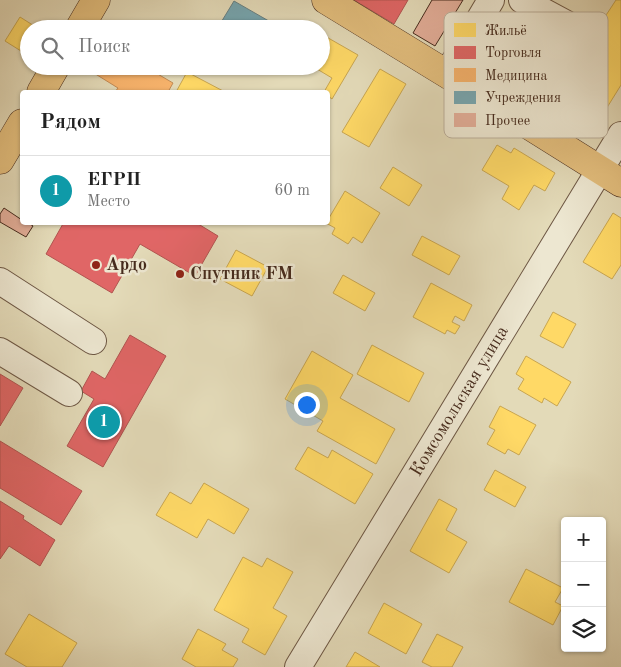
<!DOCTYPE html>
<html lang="ru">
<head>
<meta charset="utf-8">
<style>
	:root { --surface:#fff; --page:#f2f2f2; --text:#222; --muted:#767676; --line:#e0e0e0; --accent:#0f766e }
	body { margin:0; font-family:"Old Standard TT",serif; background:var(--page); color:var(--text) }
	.controls { position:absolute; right:15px; bottom:15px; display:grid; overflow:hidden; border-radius:5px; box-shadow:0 1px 4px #0004 }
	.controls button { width:45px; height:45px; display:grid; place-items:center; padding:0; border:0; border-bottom:1px solid var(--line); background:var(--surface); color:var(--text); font:25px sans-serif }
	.you { position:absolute; left:306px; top:404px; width:18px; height:18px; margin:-12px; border:4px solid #fff; border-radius:50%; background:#1a73e8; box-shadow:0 0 0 8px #1a73e833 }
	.badge { display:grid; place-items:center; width:32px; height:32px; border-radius:50%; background:var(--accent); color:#fff; font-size:16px; font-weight:700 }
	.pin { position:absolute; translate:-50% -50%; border:2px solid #fff; box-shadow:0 1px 5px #0006 }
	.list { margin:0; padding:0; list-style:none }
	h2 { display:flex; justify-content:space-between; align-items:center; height:65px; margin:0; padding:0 20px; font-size:21px }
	h2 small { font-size:16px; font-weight:400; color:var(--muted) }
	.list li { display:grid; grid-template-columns:32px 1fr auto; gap:15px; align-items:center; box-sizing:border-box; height:70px; padding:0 20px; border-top:1px solid var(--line) }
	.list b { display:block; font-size:19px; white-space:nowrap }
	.list p { margin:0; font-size:16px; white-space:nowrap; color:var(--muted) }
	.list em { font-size:16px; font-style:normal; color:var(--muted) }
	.icon { flex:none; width:28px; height:28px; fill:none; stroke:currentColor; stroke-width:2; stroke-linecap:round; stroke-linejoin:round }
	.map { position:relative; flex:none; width:621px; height:667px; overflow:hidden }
	.search { position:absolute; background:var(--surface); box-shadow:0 1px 4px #0004; left:20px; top:20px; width:310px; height:55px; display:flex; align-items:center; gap:12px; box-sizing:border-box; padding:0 18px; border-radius:28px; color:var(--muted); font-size:19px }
	.panel { position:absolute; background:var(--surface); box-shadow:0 1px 4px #0004; left:20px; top:90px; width:310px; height:135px; border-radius:5px }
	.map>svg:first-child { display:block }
	.homes { fill:#ffd966; stroke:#c8a550 }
	.shops { fill:#e06666; stroke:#b25450 }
	.health { fill:#f6b26b; stroke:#c18a54 }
	.public { fill:#76a5af; stroke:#688083 }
	.building { fill:#e2ad98; stroke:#462b1d }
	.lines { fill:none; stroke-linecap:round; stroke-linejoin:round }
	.minor-casing { stroke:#6d5744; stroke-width:28 }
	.major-casing { stroke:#462b1d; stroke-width:29 }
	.minor { stroke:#ede7d1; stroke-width:26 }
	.major { stroke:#e2bd7c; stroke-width:28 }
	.poi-dot { fill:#8f2418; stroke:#ede7d1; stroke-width:2 }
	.labels { text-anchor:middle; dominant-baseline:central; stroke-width:5; stroke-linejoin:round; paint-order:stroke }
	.poi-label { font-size:18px; font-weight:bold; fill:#462b1d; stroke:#ede7d1; text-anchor:start }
	.street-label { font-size:18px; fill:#462b1d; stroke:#ede7d1 }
	.key { fill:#ede7d1; stroke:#bbaf9b; stroke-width:1 }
	.key-label { font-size:14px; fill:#462b1d }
</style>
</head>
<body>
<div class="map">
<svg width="621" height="667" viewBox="0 0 621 667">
	<rect width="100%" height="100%" fill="#e3dab8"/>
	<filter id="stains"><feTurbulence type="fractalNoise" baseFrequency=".004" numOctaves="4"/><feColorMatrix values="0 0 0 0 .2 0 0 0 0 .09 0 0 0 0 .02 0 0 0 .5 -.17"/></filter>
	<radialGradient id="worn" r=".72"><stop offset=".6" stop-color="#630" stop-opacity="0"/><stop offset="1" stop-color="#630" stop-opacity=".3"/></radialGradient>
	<!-- homes -->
	<path class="homes" d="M616 0H621V85L603 114 587 124 568 126 473 65 504 18 570 60 590 29 595 32Z
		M20 17 39 29H29V56L5 41Z
		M323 35 358 55 332 99 328 96V92H324L332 78 312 66H321V38Z
		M380 69 406 84 369 147 342 132Z
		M187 72 225 92H176Z
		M497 145 511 153 514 148 555 173 545 191 534 185 519 210 502 199 509 186 482 170Z
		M393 167 422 185 409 206 380 188Z
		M345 191 380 213 362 243 353 237 348 244 332 234 335 228 326 223Z
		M613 213 621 218V265L612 279 583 262Z
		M422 236 460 256 449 275 412 255Z
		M236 250 268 267 252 296 220 279Z
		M343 275 375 293 365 311 333 293Z
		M431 283 472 305 464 321 455 316 452 322 460 326 455 334 447 330 445 334 413 317Z
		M553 312 576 324 563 348 540 336Z
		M372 345 424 373 409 402 357 374Z
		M312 351 353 375 340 398 395 429 376 464 317 431 323 421 285 399Z
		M526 356 571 382 557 406 544 398 542 403 518 389 524 379 516 374Z
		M500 406 536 425 519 455 508 449 505 454 487 444 495 430 489 427Z
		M308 447 328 458 332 450 373 474 355 504 295 469Z
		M495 470 526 487 515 507 484 490Z
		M204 483 249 509 234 534 208 519 197 538 156 515 170 492 191 504Z
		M439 499 457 509 446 530 467 542 449 573 410 551Z
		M243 557 262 567 267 558 293 572 273 608 287 616 265 655 242 642 249 629 214 610Z
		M526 569 563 588 555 602 563 606 553 625 509 602Z
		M384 603 422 624 406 654 368 633Z
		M29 614 77 643 62 667H27L5 654Z
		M198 629 226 644 222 650 238 659 233 667H196L182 659Z
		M437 634 463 647 452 667H432L422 662Z
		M355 652 380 667H346Z"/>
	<!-- shops -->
	<path class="shops" d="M354 0H408L394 24Z
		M64 222H195L218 236 195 276 140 244 112 293 46 254Z
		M130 335 166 356 103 467 67 446 94 399 81 391 92 371 105 379Z
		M0 374 23 388 0 426Z
		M0 441 82 491 61 525 0 488Z
		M0 501 24 516 23 519 55 540 40 566 9 546 0 559Z"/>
	<!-- health -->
	<path class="health" d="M91 66H160L156 73 173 83 168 92H115L118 88 89 70Z"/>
	<!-- public -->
	<path class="public" d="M234 1 274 24 272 29H217Z"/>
	<!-- building -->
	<path class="building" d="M432 0H463L435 46 413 33Z
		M4 208 22 220V222H27L33 226 26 237 0 222V214Z"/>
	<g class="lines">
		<defs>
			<g id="minor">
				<path d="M522 0 576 29"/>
				<path d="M447 74 491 0"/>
				<path d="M0 281 93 341"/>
				<path d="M0 351 69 393"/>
				<path id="s1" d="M298 667 621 135"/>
			</g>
			<path id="major" d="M326 0 447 74 621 183
				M79 29 96 0
				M41 92 56 66
				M0 160 22 123"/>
		</defs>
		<!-- minor casing -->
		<use href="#minor" class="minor-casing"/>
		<!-- major casing -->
		<use href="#major" class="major-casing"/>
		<!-- minor -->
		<use href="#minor" class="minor"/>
		<!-- major -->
		<use href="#major" class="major"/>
	</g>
	<!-- markers -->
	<g class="poi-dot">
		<circle cx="96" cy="265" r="5"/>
		<circle cx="180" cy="274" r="5"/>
	</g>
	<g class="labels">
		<!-- poi labels -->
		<g class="poi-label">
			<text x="106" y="265">Ардо</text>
			<text x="190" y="274">Спутник FM</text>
		</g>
		<!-- street labels -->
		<g class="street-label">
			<text stroke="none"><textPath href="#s1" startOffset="311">Комсомольская улица</textPath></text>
		</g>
	</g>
	<!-- legend -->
	<rect x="444" y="12" width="164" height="126" rx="8" class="key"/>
	<rect x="454" y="23" width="22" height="14" fill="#ffd966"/>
	<rect x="454" y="46" width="22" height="13" fill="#e06666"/>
	<rect x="454" y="68" width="22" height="14" fill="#f6b26b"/>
	<rect x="454" y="91" width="22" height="13" fill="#76a5af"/>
	<rect x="454" y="113" width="22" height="14" fill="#e2ad98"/>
	<g class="key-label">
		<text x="485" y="35">Жильё</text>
		<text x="485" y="57">Торговля</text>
		<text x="485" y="80">Медицина</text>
		<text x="485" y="102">Учреждения</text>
		<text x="485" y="125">Прочее</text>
	</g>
	<rect width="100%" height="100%" filter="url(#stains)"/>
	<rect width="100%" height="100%" fill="url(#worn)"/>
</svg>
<div class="controls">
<button>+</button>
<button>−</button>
<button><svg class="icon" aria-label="layers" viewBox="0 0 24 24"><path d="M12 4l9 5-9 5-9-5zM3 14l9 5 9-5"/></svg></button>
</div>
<div class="you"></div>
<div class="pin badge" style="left:104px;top:422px;background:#0f9aa8">1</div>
<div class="search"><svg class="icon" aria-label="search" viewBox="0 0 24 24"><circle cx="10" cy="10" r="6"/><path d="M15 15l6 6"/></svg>Поиск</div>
<section class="panel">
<h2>Рядом<small></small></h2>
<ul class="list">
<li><span class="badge" style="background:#0f9aa8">1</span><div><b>ЕГРП</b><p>Место</p></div><em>60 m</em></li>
</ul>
</section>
</div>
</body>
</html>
